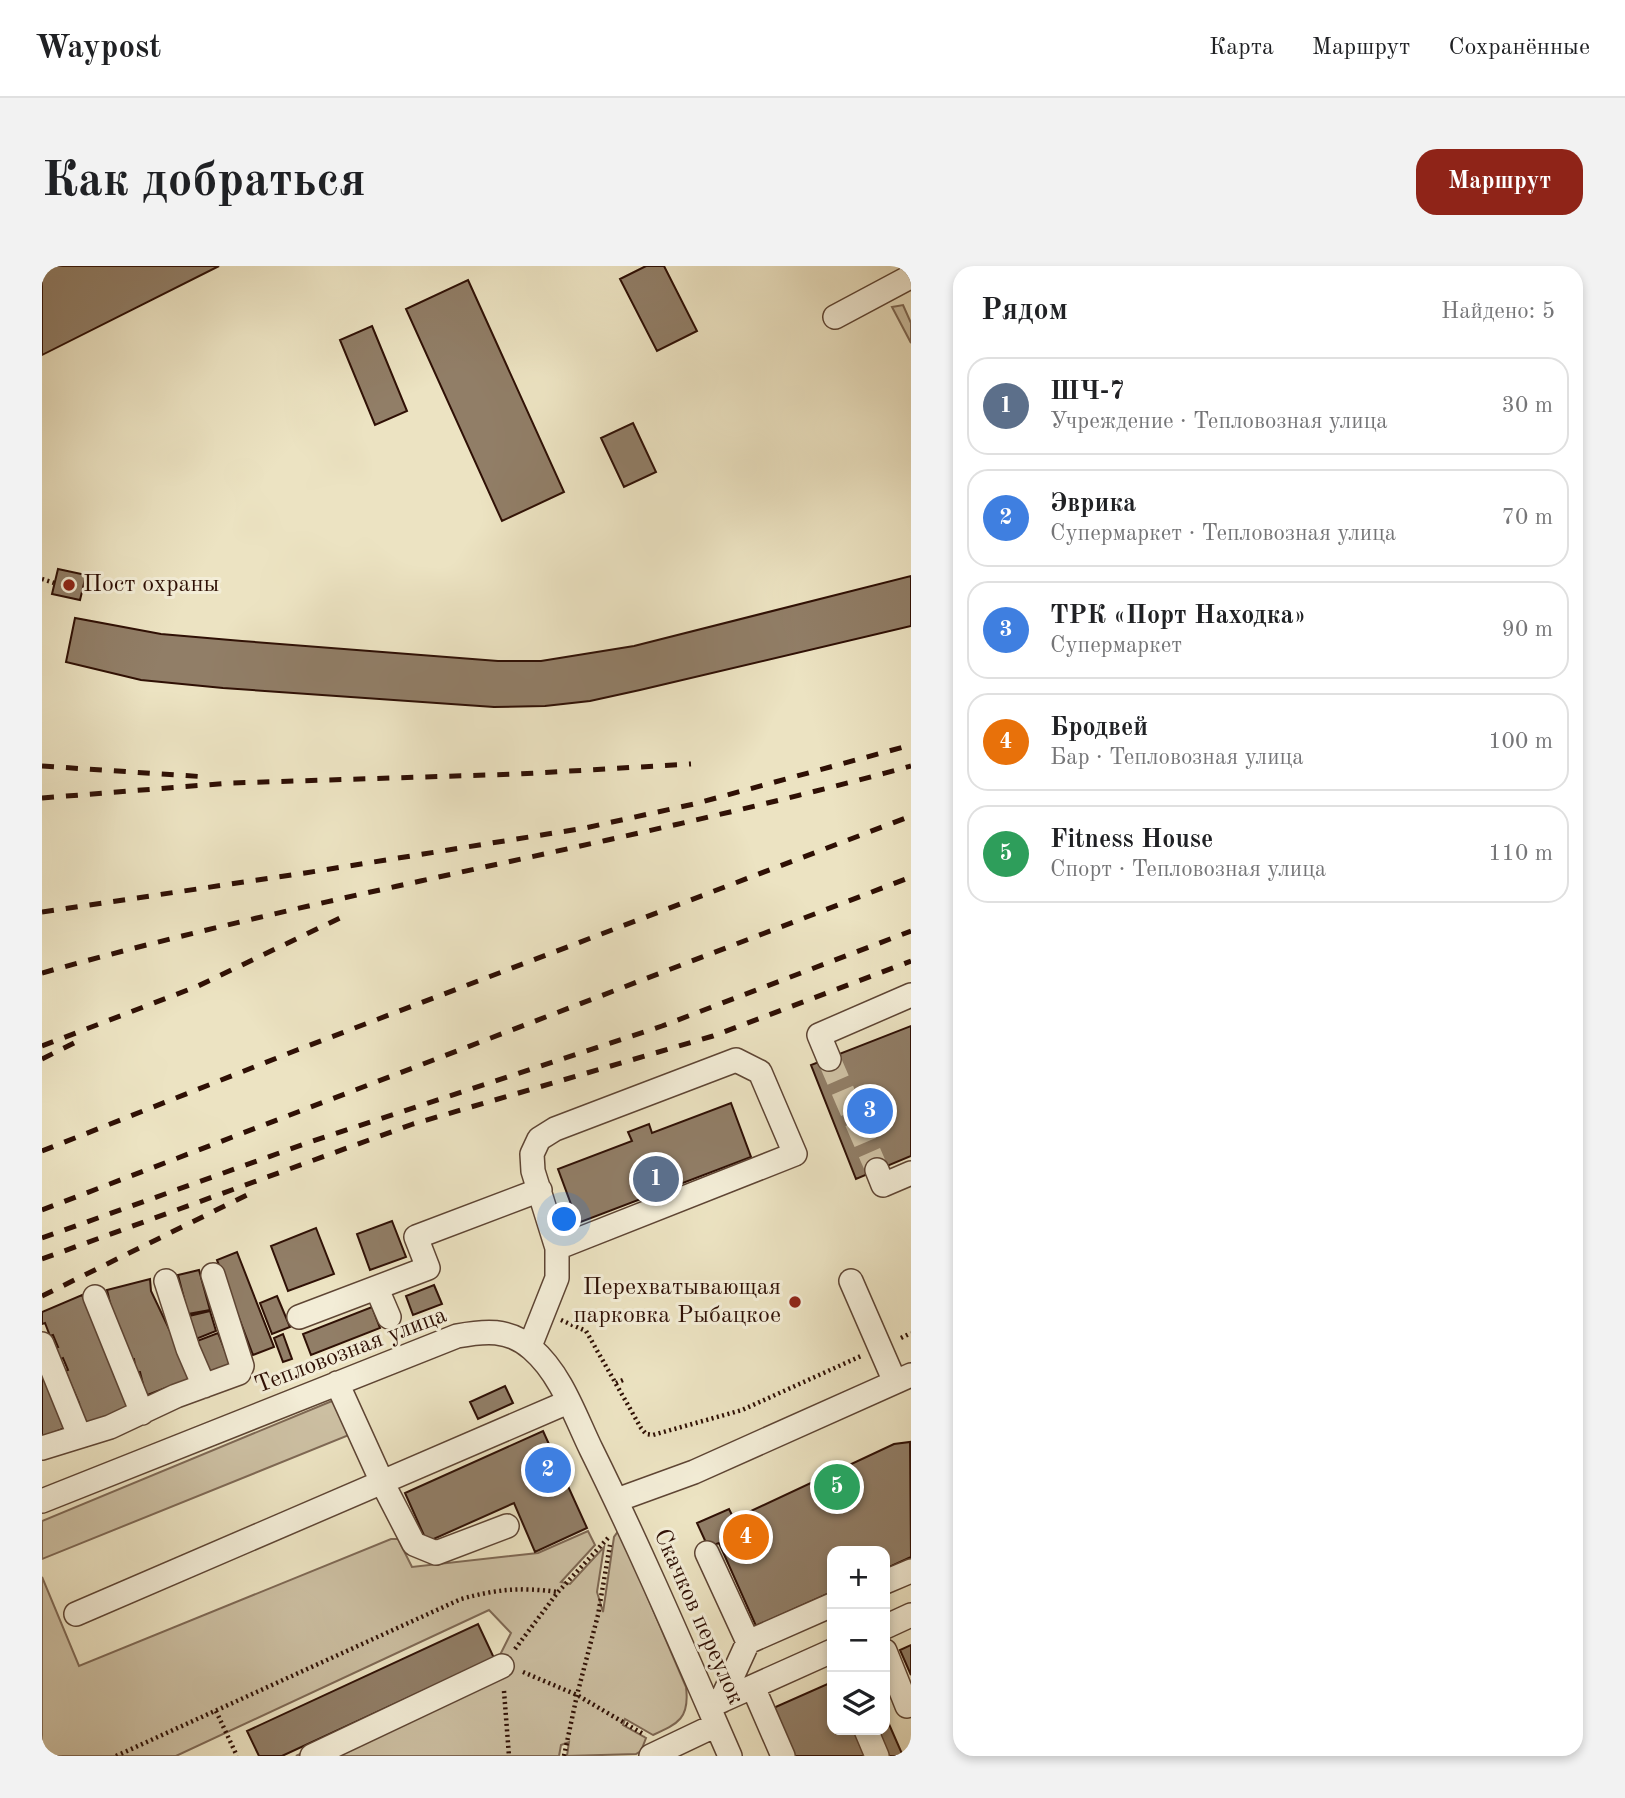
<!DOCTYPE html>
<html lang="ru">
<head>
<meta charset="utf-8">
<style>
	:root { --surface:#fff; --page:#f2f2f2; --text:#202124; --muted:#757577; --line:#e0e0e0; --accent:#8f2418 }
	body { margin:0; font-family:"Old Standard TT",serif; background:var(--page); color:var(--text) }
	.controls { position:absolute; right:21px; bottom:21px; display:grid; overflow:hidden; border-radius:14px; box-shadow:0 4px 10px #0003 }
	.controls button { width:63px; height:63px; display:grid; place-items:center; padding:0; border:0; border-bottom:2px solid var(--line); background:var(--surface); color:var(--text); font:35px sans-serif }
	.you { position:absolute; left:523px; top:954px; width:24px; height:24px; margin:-18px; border:5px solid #fff; border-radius:50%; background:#1a73e8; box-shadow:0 0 0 10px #1a73e833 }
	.badge { display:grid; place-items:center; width:46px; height:46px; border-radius:50%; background:var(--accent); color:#fff; font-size:23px; font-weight:700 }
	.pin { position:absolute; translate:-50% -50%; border:4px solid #fff; box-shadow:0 2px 7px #0006 }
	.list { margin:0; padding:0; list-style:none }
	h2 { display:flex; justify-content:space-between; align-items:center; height:91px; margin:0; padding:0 28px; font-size:30px }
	h2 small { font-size:23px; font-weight:400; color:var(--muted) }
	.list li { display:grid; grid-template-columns:46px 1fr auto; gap:21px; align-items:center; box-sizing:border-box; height:98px; margin:0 14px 14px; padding:0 14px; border:2px solid var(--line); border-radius:21px }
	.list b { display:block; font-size:26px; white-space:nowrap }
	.list p { margin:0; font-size:23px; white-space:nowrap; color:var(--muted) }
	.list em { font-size:23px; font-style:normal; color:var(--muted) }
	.icon { flex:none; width:38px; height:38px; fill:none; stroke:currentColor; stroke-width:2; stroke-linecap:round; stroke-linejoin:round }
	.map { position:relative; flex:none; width:869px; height:1490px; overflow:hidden; border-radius:21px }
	header { display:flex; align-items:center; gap:42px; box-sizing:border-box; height:98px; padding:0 35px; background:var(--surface); border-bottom:2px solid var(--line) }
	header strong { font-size:33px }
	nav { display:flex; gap:38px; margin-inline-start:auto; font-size:24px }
	.intro { display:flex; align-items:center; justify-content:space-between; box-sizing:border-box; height:168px; padding:0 42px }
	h1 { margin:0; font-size:49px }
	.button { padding:18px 32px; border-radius:21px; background:var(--accent); color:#fff; font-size:24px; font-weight:700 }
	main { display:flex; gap:42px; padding:0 42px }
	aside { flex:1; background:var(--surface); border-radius:21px; box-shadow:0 4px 10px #0003 }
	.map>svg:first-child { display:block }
	.green { fill:#ccbfa2; stroke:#7e6854; stroke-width:2 }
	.building { fill:#917e67; stroke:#2f1005; stroke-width:2 }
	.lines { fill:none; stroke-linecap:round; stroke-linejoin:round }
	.minor-tunnel { stroke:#d0c3a6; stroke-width:23; stroke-dasharray:23 11; stroke-linecap:butt }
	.minor-casing { stroke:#5e4534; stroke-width:26 }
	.path { stroke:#2f1005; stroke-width:4.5; stroke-dasharray:2 3.5; stroke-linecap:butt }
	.minor { stroke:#f3edd7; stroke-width:23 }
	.rail { stroke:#2f1005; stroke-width:5; stroke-dasharray:12 12; stroke-linecap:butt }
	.poi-dot { fill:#8f2418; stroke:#f3edd7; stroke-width:2.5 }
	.labels { text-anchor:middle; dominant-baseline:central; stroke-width:6; stroke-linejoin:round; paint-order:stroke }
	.poi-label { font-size:24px; fill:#2f1005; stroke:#f3edd7; text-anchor:start }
	.street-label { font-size:24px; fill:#2f1005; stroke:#f3edd7 }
</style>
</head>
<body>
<header>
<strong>Waypost</strong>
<nav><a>Карта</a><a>Маршрут</a><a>Сохранённые</a></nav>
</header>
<div class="intro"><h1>Как добраться</h1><a class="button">Маршрут</a></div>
<main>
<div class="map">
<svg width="869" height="1490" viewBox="0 0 869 1490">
	<rect width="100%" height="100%" fill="#ece3c2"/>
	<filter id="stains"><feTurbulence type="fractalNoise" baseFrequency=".00286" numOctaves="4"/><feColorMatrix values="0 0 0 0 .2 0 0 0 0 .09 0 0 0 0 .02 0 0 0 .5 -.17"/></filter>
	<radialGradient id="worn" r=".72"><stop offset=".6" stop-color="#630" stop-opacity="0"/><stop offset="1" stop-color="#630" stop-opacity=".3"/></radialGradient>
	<!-- green -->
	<path class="green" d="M861 39 869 57V77L850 41Z
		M290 1135 297 1143 307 1169 0 1293V1255Z
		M577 1264 644 1421C648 1452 636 1458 611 1469L583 1453 581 1459 604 1472 599 1485 594 1488 525 1490 527 1476 519 1479 517 1490H254L454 1397 469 1367 447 1344 134 1490H0V1311L37 1400 349 1273H356L370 1301 496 1287 546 1265 553 1279 519 1316 528 1318 562 1281 555 1326 561 1346 572 1271Z"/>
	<!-- building -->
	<path class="building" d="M0 0H177L0 89Z
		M604 0H622L655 65 615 85 578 13Z
		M426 14 522 226 460 255 364 43Z
		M330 60 365 145 333 159 298 74Z
		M591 157 614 206 582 221 559 172Z
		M16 303 44 309 38 334 10 328Z
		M869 310V360L598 424 548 435 503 440 452 441 181 422 99 414 24 396 33 352 119 368 200 375 456 395H499L592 380Z
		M869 760V890L814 913 769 799Z
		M689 837 709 891 536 957 516 903 590 875 586 866 607 858 610 867Z
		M350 955 364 991 328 1004 315 968Z
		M274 962 292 1008 246 1025 229 980Z
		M195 986 232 1081 211 1089 175 994Z
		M157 1004 168 1044 146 1048 136 1009Z
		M108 1013 109 1025 137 1084 148 1116 126 1121 103 1130 98 1119 101 1118 98 1106H94L92 1093H88L71 1050 65 1024Z
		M392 1019 400 1038 371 1049 364 1030Z
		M40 1029 88 1144 43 1161 34 1138 37 1137 23 1105 26 1104 21 1092 17 1094 12 1082 16 1081 11 1069 8 1070 3 1057 0 1058V1046Z
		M235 1030 248 1061 230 1068 218 1037Z
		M330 1041 338 1062 269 1089 261 1068Z
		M168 1045 174 1065 154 1073 147 1050Z
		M176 1067 189 1100 168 1108 155 1075Z
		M241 1068 250 1093 241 1096 232 1072Z
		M0 1105 23 1162 0 1171Z
		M463 1120 471 1137 436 1153 428 1136Z
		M501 1165 545 1262 493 1286 472 1237 385 1276 363 1227Z
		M868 1176 869 1291 843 1303V1285H790V1326L714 1360 677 1277 666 1281 655 1257 687 1243 692 1253 852 1178Z
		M436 1358 452 1392 240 1490H217L205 1465Z
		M869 1379V1409L858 1384Z
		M790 1416V1464H815L827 1490H750L729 1443Z
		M843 1449 861 1490H846L834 1464H843Z"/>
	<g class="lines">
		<!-- minor-tunnel -->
		<path class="minor-tunnel" d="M787 793 835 904"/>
		<defs>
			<path id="minor" d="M793 51 868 11
				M787 793 777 769 869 729
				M835 904 841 919 869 907
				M124 1015 146 1083 162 1120
				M809 1015 853 1116
				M335 1023 347 1051
				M53 1031 100 1147
				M257 1051 386 1002 374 971 498 924
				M0 1078 37 1169
				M488 1080 515 1012V982L491 905 490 888 497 873 513 863 694 794 718 806 753 888 515 982
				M295 1117 340 1216 372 1278 394 1287 465 1260
				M0 1182 68 1161 134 1130 197 1107 200 1100 171 1009
				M575 1234 652 1206 869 1109
				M0 1235 415 1070C442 1065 467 1062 490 1083 519 1108 533 1150 549 1183 599 1284 643 1387 688 1490
				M665 1287 706 1376 679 1435
				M843 1316 869 1305
				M34 1348 526 1136
				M843 1361 869 1349
				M706 1376 790 1339
				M843 1385 865 1440 869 1438
				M711 1421 741 1490
				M672 1438 790 1385
				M824 1464 835 1490
				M270 1490 460 1400
				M609 1490 674 1459"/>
		</defs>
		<!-- minor casing -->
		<use href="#minor" class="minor-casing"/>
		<!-- path -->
		<path class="path" d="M0 313 12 317
			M519 1054 544 1065 599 1162 604 1168 611 1169 700 1144 819 1090
			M859 1072 869 1067
			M574 1117 581 1114
			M473 1383 516 1326 566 1272
			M481 1406 535 1429 603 1469
			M462 1425 467 1490
			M174 1445 195 1490
			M74 1490 419 1333C456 1323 478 1321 516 1326
			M522 1490 535 1429 556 1349 568 1279"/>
		<!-- minor -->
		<use href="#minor" class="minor"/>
		<!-- rail -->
		<path class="rail" d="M0 500 165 511
			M0 532 188 517 477 508 649 498
			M0 646 263 607 543 562 652 538 869 479
			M0 707C287 626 582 579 869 500
			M0 780 156 720 298 652
			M0 793 32 777
			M0 885 255 784 869 550
			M0 944 869 611
			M0 972 268 876 620 760 869 665
			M0 993 371 858 671 770 869 695
			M0 1030 213 925"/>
	</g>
	<!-- markers -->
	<g class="poi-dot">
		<circle cx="27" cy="319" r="7"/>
		<circle cx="753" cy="1036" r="7"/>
	</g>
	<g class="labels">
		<!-- poi labels -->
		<g class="poi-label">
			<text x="41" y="319">Пост охраны</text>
			<text x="739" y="1022" text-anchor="end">Перехватывающая<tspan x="739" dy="28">парковка Рыбацкое</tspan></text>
		</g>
		<!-- street labels -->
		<g class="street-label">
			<text transform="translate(309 1085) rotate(-21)">Тепловозная улица</text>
			<text transform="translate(656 1351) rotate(66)">Скачков переулок</text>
		</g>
	</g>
	<rect width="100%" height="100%" filter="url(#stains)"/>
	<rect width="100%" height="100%" fill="url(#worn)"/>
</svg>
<div class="controls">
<button>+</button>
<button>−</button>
<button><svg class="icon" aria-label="layers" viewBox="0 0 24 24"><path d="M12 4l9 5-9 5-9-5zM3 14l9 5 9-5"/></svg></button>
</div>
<div class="you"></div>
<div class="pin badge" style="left:614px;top:913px;background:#5c6f8a">1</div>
<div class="pin badge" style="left:506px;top:1204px;background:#3f7fe0">2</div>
<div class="pin badge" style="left:828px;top:845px;background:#3f7fe0">3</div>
<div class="pin badge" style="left:704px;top:1271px;background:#e8710a">4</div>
<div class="pin badge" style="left:795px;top:1221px;background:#2e9e5b">5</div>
</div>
<aside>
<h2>Рядом<small>Найдено: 5</small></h2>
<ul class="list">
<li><span class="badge" style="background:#5c6f8a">1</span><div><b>ШЧ-7</b><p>Учреждение · Тепловозная улица</p></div><em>30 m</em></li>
<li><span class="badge" style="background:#3f7fe0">2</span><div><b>Эврика</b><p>Супермаркет · Тепловозная улица</p></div><em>70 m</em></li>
<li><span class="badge" style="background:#3f7fe0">3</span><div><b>ТРК «Порт Находка»</b><p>Супермаркет</p></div><em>90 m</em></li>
<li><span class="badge" style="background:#e8710a">4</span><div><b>Бродвей</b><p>Бар · Тепловозная улица</p></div><em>100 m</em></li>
<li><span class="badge" style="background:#2e9e5b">5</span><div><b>Fitness House</b><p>Спорт · Тепловозная улица</p></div><em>110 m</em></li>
</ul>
</aside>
</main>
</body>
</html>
